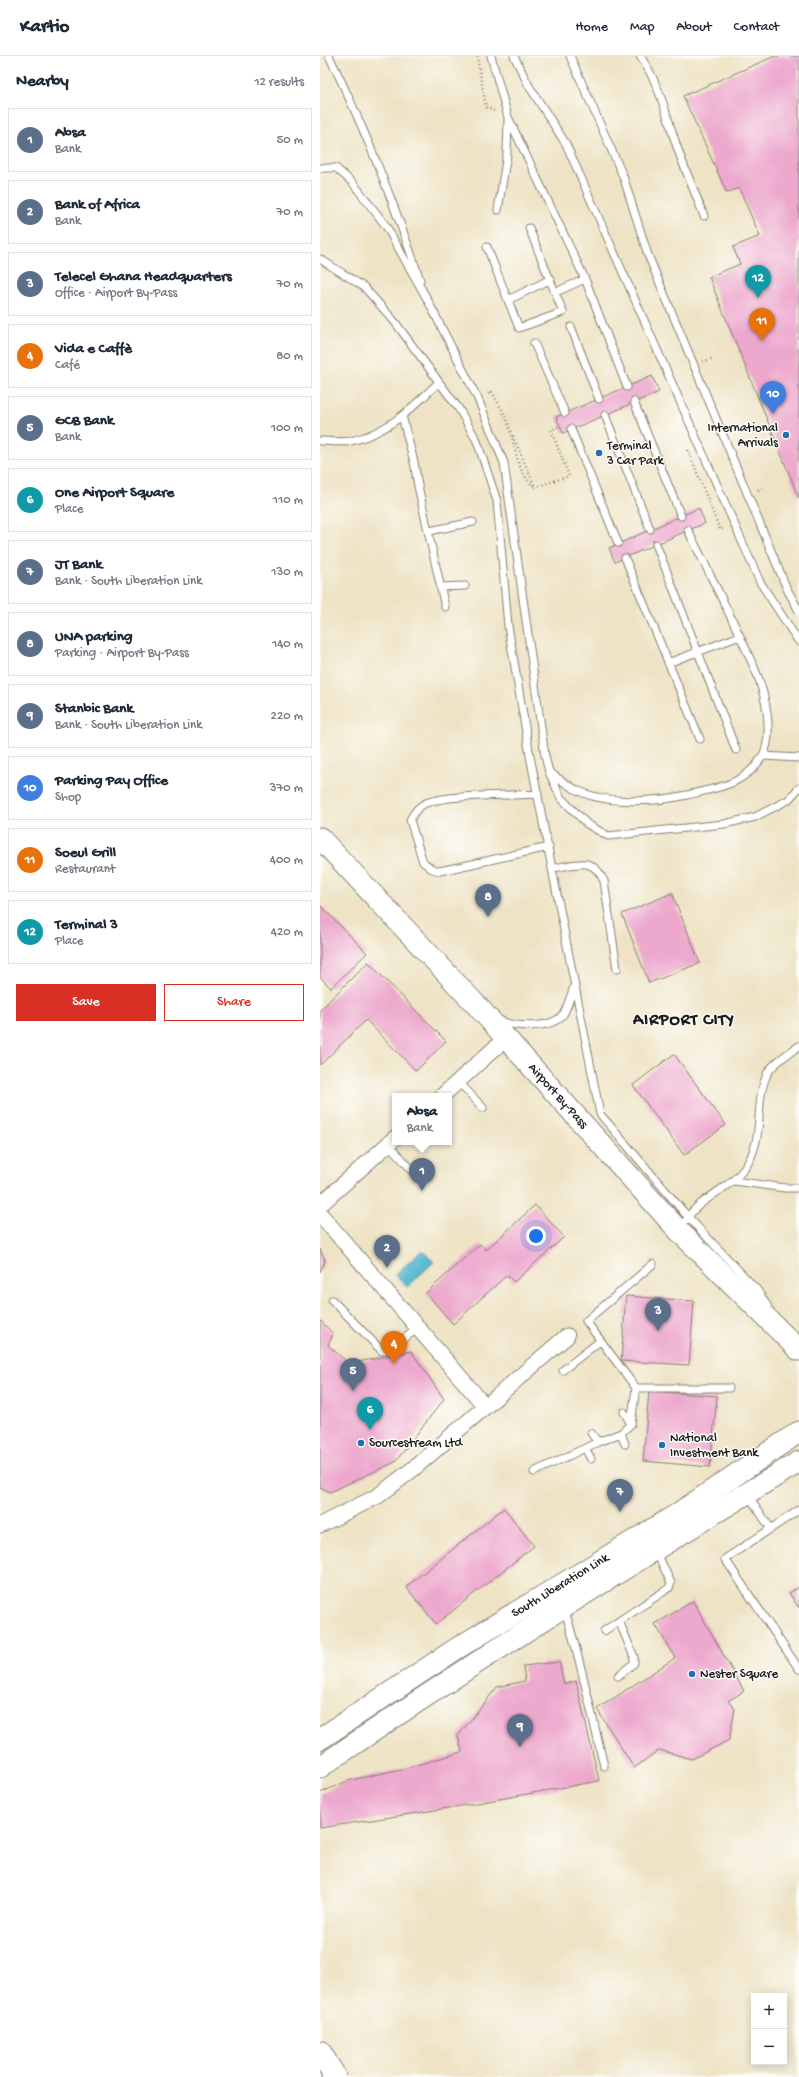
<!DOCTYPE html>
<html lang="en">
<head>
<meta charset="utf-8">
<style>
	:root { --surface:#fff; --page:#f6f6f7; --text:#1f2937; --muted:#747a83; --line:#e0e1e3; --accent:#d93025 }
	body { margin:0; font-family:"Gochi Hand",sans-serif; background:var(--page); color:var(--text) }
	.controls { position:absolute; right:12px; bottom:12px; display:grid; overflow:hidden; border-radius:0px; box-shadow:0 2px 10px #0003 }
	.controls button { width:36px; height:36px; display:grid; place-items:center; padding:0; border:0; border-bottom:1px solid var(--line); background:var(--surface); color:var(--text); font:20px sans-serif }
	.you { position:absolute; left:216px; top:1180px; width:14px; height:14px; margin:-10px; border:3px solid #fff; border-radius:50%; background:#1a73e8; box-shadow:0 0 0 6px #1a73e833 }
	.badge { display:grid; place-items:center; width:26px; height:26px; border-radius:50%; background:var(--accent); color:#fff; font-size:13px; font-weight:700 }
	.pin { position:absolute; translate:-50% -33px; filter:drop-shadow(0 1px 2px #0008) }
	.pin::after { content:''; position:absolute; top:21px; width:14px; height:12px; background:inherit; clip-path:polygon(0 0,100% 0,50% 100%) }
	.popup { position:absolute; left:72px; top:1037px; width:60px; height:52px; box-sizing:border-box; display:grid; place-content:center; border-radius:0px; background:var(--surface); filter:drop-shadow(0 1px 3px #0005); font-size:13px; white-space:nowrap; color:var(--muted) }
	.popup b { font-size:15px; color:var(--text) }
	.popup::after { content:''; position:absolute; left:50%; top:100%; margin-left:-8px; border:8px solid transparent; border-top-color:var(--surface) }
	.list { margin:0; padding:0; list-style:none }
	h2 { display:flex; justify-content:space-between; align-items:center; height:52px; margin:0; padding:0 16px; font-size:17px }
	h2 small { font-size:13px; font-weight:400; color:var(--muted) }
	.list li { display:grid; grid-template-columns:26px 1fr auto; gap:12px; align-items:center; box-sizing:border-box; height:64px; margin:0 8px 8px; padding:0 8px; border:1px solid var(--line); border-radius:0px }
	.list b { display:block; font-size:15px; white-space:nowrap }
	.list p { margin:0; font-size:13px; white-space:nowrap; color:var(--muted) }
	.list em { font-size:13px; font-style:normal; color:var(--muted) }
	.actions { display:flex; gap:8px; padding:12px 16px }
	.actions a { flex:1; padding:9px 0; border:1px solid var(--accent); border-radius:0px; text-align:center; font-size:14px; color:var(--accent) }
	.actions .main { background:var(--accent); color:#fff }
	.map { position:relative; flex:none; width:479px; height:2021px; overflow:hidden }
	header { display:flex; align-items:center; gap:24px; box-sizing:border-box; height:56px; padding:0 20px; background:var(--surface); border-bottom:1px solid var(--line) }
	header strong { font-size:19px }
	nav { display:flex; gap:22px; margin-inline-start:auto; font-size:14px }
	main { display:flex }
	aside { flex:1; background:var(--surface) }
	.map>svg:first-child { display:block }
	.water { fill:#4eb5cd; stroke:#356874 }
	.building { fill:#eda8ce }
	.lines { fill:none; stroke-linecap:round; stroke-linejoin:round }
	.lane-casing { stroke:#858070; stroke-width:9 }
	.street-casing { stroke:#858070; stroke-width:17 }
	.secondary-casing { stroke:#858070; stroke-width:23 }
	.highway-casing { stroke:#858070; stroke-width:24 }
	.path { stroke:#858070; stroke-width:2.5; stroke-dasharray:1 3; stroke-linecap:butt }
	.lane { stroke:#fff; stroke-width:7 }
	.street { stroke:#fff; stroke-width:15 }
	.secondary { stroke:#fff; stroke-width:21 }
	.highway { stroke:#fff; stroke-width:22 }
	.lane-bridge-casing { stroke:#858070; stroke-width:9; stroke-linecap:butt }
	.lane-bridge { stroke:#fff; stroke-width:7 }
	.poi-dot { fill:#1f6fb2; stroke:#fdfcf7; stroke-width:1.5 }
	.labels { text-anchor:middle; dominant-baseline:central; stroke-width:3; stroke-linejoin:round; paint-order:stroke }
	.poi-label { font-size:13px; fill:#1c1c1c; stroke:#fdfcf7; text-anchor:start }
	.street-label { font-size:13px; fill:#1c1c1c; stroke:#fdfcf7 }
	.district-label { font-size:17px; font-weight:bold; letter-spacing:1px; fill:#1c1c1c; stroke:#fdfcf7 }
</style>
</head>
<body>
<header>
<strong>Kartio</strong>
<nav><a>Home</a><a>Map</a><a>About</a><a>Contact</a></nav>
</header>
<main>
<aside>
<h2>Nearby<small>12 results</small></h2>
<ul class="list">
<li><span class="badge" style="background:#5c6f8a">1</span><div><b>Absa</b><p>Bank</p></div><em>50 m</em></li>
<li><span class="badge" style="background:#5c6f8a">2</span><div><b>Bank of Africa</b><p>Bank</p></div><em>70 m</em></li>
<li><span class="badge" style="background:#5c6f8a">3</span><div><b>Telecel Ghana Headquarters</b><p>Office · Airport By-Pass</p></div><em>70 m</em></li>
<li><span class="badge" style="background:#e8710a">4</span><div><b>Vida e Caffè</b><p>Café</p></div><em>80 m</em></li>
<li><span class="badge" style="background:#5c6f8a">5</span><div><b>GCB Bank</b><p>Bank</p></div><em>100 m</em></li>
<li><span class="badge" style="background:#0f9aa8">6</span><div><b>One Airport Square</b><p>Place</p></div><em>110 m</em></li>
<li><span class="badge" style="background:#5c6f8a">7</span><div><b>JT Bank</b><p>Bank · South Liberation Link</p></div><em>130 m</em></li>
<li><span class="badge" style="background:#5c6f8a">8</span><div><b>UNA parking</b><p>Parking · Airport By-Pass</p></div><em>140 m</em></li>
<li><span class="badge" style="background:#5c6f8a">9</span><div><b>Stanbic Bank</b><p>Bank · South Liberation Link</p></div><em>220 m</em></li>
<li><span class="badge" style="background:#3f7fe0">10</span><div><b>Parking Pay Office</b><p>Shop</p></div><em>370 m</em></li>
<li><span class="badge" style="background:#e8710a">11</span><div><b>Soeul Grill</b><p>Restaurant</p></div><em>400 m</em></li>
<li><span class="badge" style="background:#0f9aa8">12</span><div><b>Terminal 3</b><p>Place</p></div><em>420 m</em></li>
</ul>
<div class="actions"><a class="main">Save</a><a>Share</a></div>
</aside>
<div class="map">
<svg width="479" height="2021" viewBox="0 0 479 2021">
	<rect width="100%" height="100%" fill="#fdfcf7"/>
	<filter id="ink" filterUnits="userSpaceOnUse"><feTurbulence type="fractalNoise" baseFrequency=".025" numOctaves="2"/><feDisplacementMap in="SourceGraphic" scale="8" xChannelSelector="R" yChannelSelector="G"/><feConvolveMatrix kernelMatrix="1 2 1 2 8 2 1 2 1" color-interpolation-filters="sRGB"/></filter>
	<filter id="wash" filterUnits="userSpaceOnUse"><feTurbulence type="fractalNoise" baseFrequency=".012" numOctaves="4" result="noise"/><feDisplacementMap in="SourceGraphic" scale="16" xChannelSelector="R" yChannelSelector="G"/><feGaussianBlur stdDeviation="0.9" result="paint"/><feColorMatrix in="noise" values="0 0 0 0 0 0 0 0 0 0 0 0 0 0 0 0 0 1.4 0 .05"/><feComposite in="paint" operator="in"/></filter>
	<g filter="url(#wash)">
		<rect width="100%" height="100%" fill="#eee3c5"/>
		<!-- water -->
		<path class="water" d="M102 1194 114 1206 87 1231 75 1219Z"/>
		<g id="blocks">
			<!-- building -->
			<path class="building" d="M455 0H479V442L389 221 420 208 413 191 440 180 419 132 407 137 363 40Z
				M332 320 339 336 243 377 236 361Z
				M379 452 385 467 295 506 289 492Z
				M352 837 380 907 329 927 302 858Z
				M0 849 47 897 11 932 0 921Z
				M48 906 126 985 96 1015 46 964 0 1009V954Z
				M354 998 406 1069 364 1099 313 1029Z
				M215 1149 244 1181 194 1226 187 1219 133 1268 106 1237 160 1188 166 1194Z
				M0 1193 5 1205 0 1216Z
				M306 1240 374 1245 369 1309 301 1305Z
				M0 1264 13 1278 8 1289 29 1308 91 1295 124 1343 75 1406 10 1436 0 1431Z
				M329 1335 397 1340 390 1411 323 1405Z
				M184 1452 214 1490 116 1568 86 1531Z
				M479 1531V1552L469 1537Z
				M373 1545 424 1635 408 1645 415 1653 409 1684 372 1703 339 1694 314 1712 277 1653 355 1602 335 1568Z
				M239 1606 244 1628 256 1625 279 1725 135 1751 0 1772V1737L27 1725 90 1711 142 1696 138 1680 177 1631 205 1625 203 1610Z"/>
		</g>
	</g>
	<g filter="url(#ink)">
		<use href="#blocks" fill-opacity="0" stroke="#858070" stroke-width="1"/>
		<g class="lines">
			<defs>
				<path id="lane" d="M9 0C45 72 74 147 100 224
					M171 0 188 61 265 223 307 331
					M194 0 209 30 246 88 440 526 479 586
					M250 0 303 120 328 199
					M320 0C339 27 346 57 356 88 364 112 375 136 384 160
					M0 112H16L33 127 66 170 106 241 158 343 184 407 225 700 229 716 241 742 267 768 288 780 404 768 435 761 468 744 479 732
					M178 154 187 98 188 63
					M167 191 199 272 243 256 209 172
					M0 203 44 231 75 266 119 326 139 353 157 385 177 445 188 570 210 700 280 1058 368 1161 437 1234 448 1251
					M236 236 265 223
					M188 244 231 223
					M251 271 279 343
					M214 287 245 357
					M314 346 361 460
					M285 359 330 473
					M82 360 94 406 98 430 125 551
					M251 373 298 487
					M0 385C10 385 21 387 31 385 68 377 93 351 119 326
					M109 475 153 466
					M336 488 416 694
					M305 502 380 683
					M120 531 145 530
					M348 607 420 580
					M443 700 479 702
					M229 716C238 722 247 729 257 734 286 749 336 746 367 739 396 732 425 729 442 701 453 683 447 649 441 630 438 617 430 604 425 591 407 552 387 513 368 474
					M218 738C192 740 124 738 104 748 97 751 93 758 90 764L103 806 112 813 120 815 229 791
					M233 812C258 809 272 799 284 825L297 913
					M177 963C193 972 233 974 244 957 248 949 251 939 254 931
					M138 1025 163 1052
					M68 1088 94 1116
					M414 1125 465 1132H479
					M366 1164C381 1140 414 1132 428 1107 445 1076 434 1047 447 1018 453 1007 469 997 479 990
					M12 1244 62 1295 76 1289 98 1272
					M243 1314 280 1285
					M316 1332 266 1265 333 1208
					M304 1356 311 1368
					M271 1377 278 1386
					M301 1377 305 1388
					M265 1392 271 1403
					M214 1416 278 1386 301 1377 311 1368 316 1332H409
					M428 1439 451 1473
					M479 1454 405 1503 479 1613
					M244 1552C261 1603 271 1657 284 1710
					M284 1575 349 1532 351 1527 336 1495
					M298 1620 314 1607V1601L299 1565"/>
				<path id="street" d="M122 1040 186 982
					M0 1149 75 1082
					M0 1158 165 1350
					M0 1469 58 1440 93 1413 247 1280"/>
				<g id="secondary">
					<path id="s1" d="M0 782 160 953 359 1175 479 1294"/>
					<path id="s2" d="M0 1683 136 1593 356 1459 479 1376"/>
					<path d="M0 1711C157 1604 317 1503 479 1406"/>
				</g>
				<path id="highway" d="M0 1996 15 2021"/>
			</defs>
			<!-- lane casing -->
			<use href="#lane" class="lane-casing"/>
			<!-- street casing -->
			<use href="#street" class="street-casing"/>
			<!-- secondary casing -->
			<use href="#secondary" class="secondary-casing"/>
			<!-- highway casing -->
			<use href="#highway" class="highway-casing"/>
			<!-- path -->
			<path class="path" d="M157 0 166 51 174 55
				M383 306 393 302
				M168 338 172 336C178 347 185 358 189 370 195 389 197 419 215 431
				M193 380 215 431
				M368 394 400 474 404 472
				M215 431 249 420 231 374 240 370
				M438 434 445 431"/>
			<!-- lane -->
			<use href="#lane" class="lane"/>
			<!-- street -->
			<use href="#street" class="street"/>
			<!-- secondary -->
			<use href="#secondary" class="secondary"/>
			<!-- highway -->
			<use href="#highway" class="highway"/>
			<defs>
				<path id="lane-bridge" d="M328 199 467 533 479 555"/>
			</defs>
			<!-- lane-bridge casing -->
			<use href="#lane-bridge" class="lane-bridge-casing"/>
			<!-- lane-bridge -->
			<use href="#lane-bridge" class="lane-bridge"/>
		</g>
	</g>
	<!-- markers -->
	<g class="poi-dot">
		<circle cx="466" cy="379" r="4"/>
		<circle cx="279" cy="397" r="4"/>
		<circle cx="41" cy="1387" r="4"/>
		<circle cx="342" cy="1389" r="4"/>
		<circle cx="372" cy="1618" r="4"/>
	</g>
	<g class="labels">
		<!-- poi labels -->
		<g class="poi-label">
			<text x="458" y="372" text-anchor="end">International<tspan x="458" dy="15">Arrivals</tspan></text>
			<text x="287" y="390">Terminal<tspan x="287" dy="15">3 Car Park</tspan></text>
			<text x="350" y="1382">National<tspan x="350" dy="15">Investment Bank</tspan></text>
			<text x="49" y="1387">Sourcestream Ltd</text>
			<text x="380" y="1618">Nester Square</text>
		</g>
		<!-- street labels -->
		<g class="street-label">
			<text stroke="none"><textPath href="#s1" startOffset="351">Airport By-Pass</textPath></text>
			<text stroke="none"><textPath href="#s2" startOffset="285">South Liberation Link</textPath></text>
		</g>
		<!-- district labels -->
		<g class="district-label">
			<text x="364" y="965">AIRPORT CITY</text>
		</g>
	</g>
</svg>
<div class="controls">
<button>+</button>
<button>−</button>
</div>
<div class="you"></div>
<div class="pin badge" style="left:102px;top:1135px;background:#5c6f8a">1</div>
<div class="popup"><b>Absa</b>Bank</div>
<div class="pin badge" style="left:67px;top:1212px;background:#5c6f8a">2</div>
<div class="pin badge" style="left:338px;top:1275px;background:#5c6f8a">3</div>
<div class="pin badge" style="left:74px;top:1308px;background:#e8710a">4</div>
<div class="pin badge" style="left:33px;top:1335px;background:#5c6f8a">5</div>
<div class="pin badge" style="left:50px;top:1374px;background:#0f9aa8">6</div>
<div class="pin badge" style="left:300px;top:1456px;background:#5c6f8a">7</div>
<div class="pin badge" style="left:168px;top:861px;background:#5c6f8a">8</div>
<div class="pin badge" style="left:200px;top:1691px;background:#5c6f8a">9</div>
<div class="pin badge" style="left:453px;top:358px;background:#3f7fe0">10</div>
<div class="pin badge" style="left:442px;top:285px;background:#e8710a">11</div>
<div class="pin badge" style="left:438px;top:242px;background:#0f9aa8">12</div>
</div>
</main>
</body>
</html>
